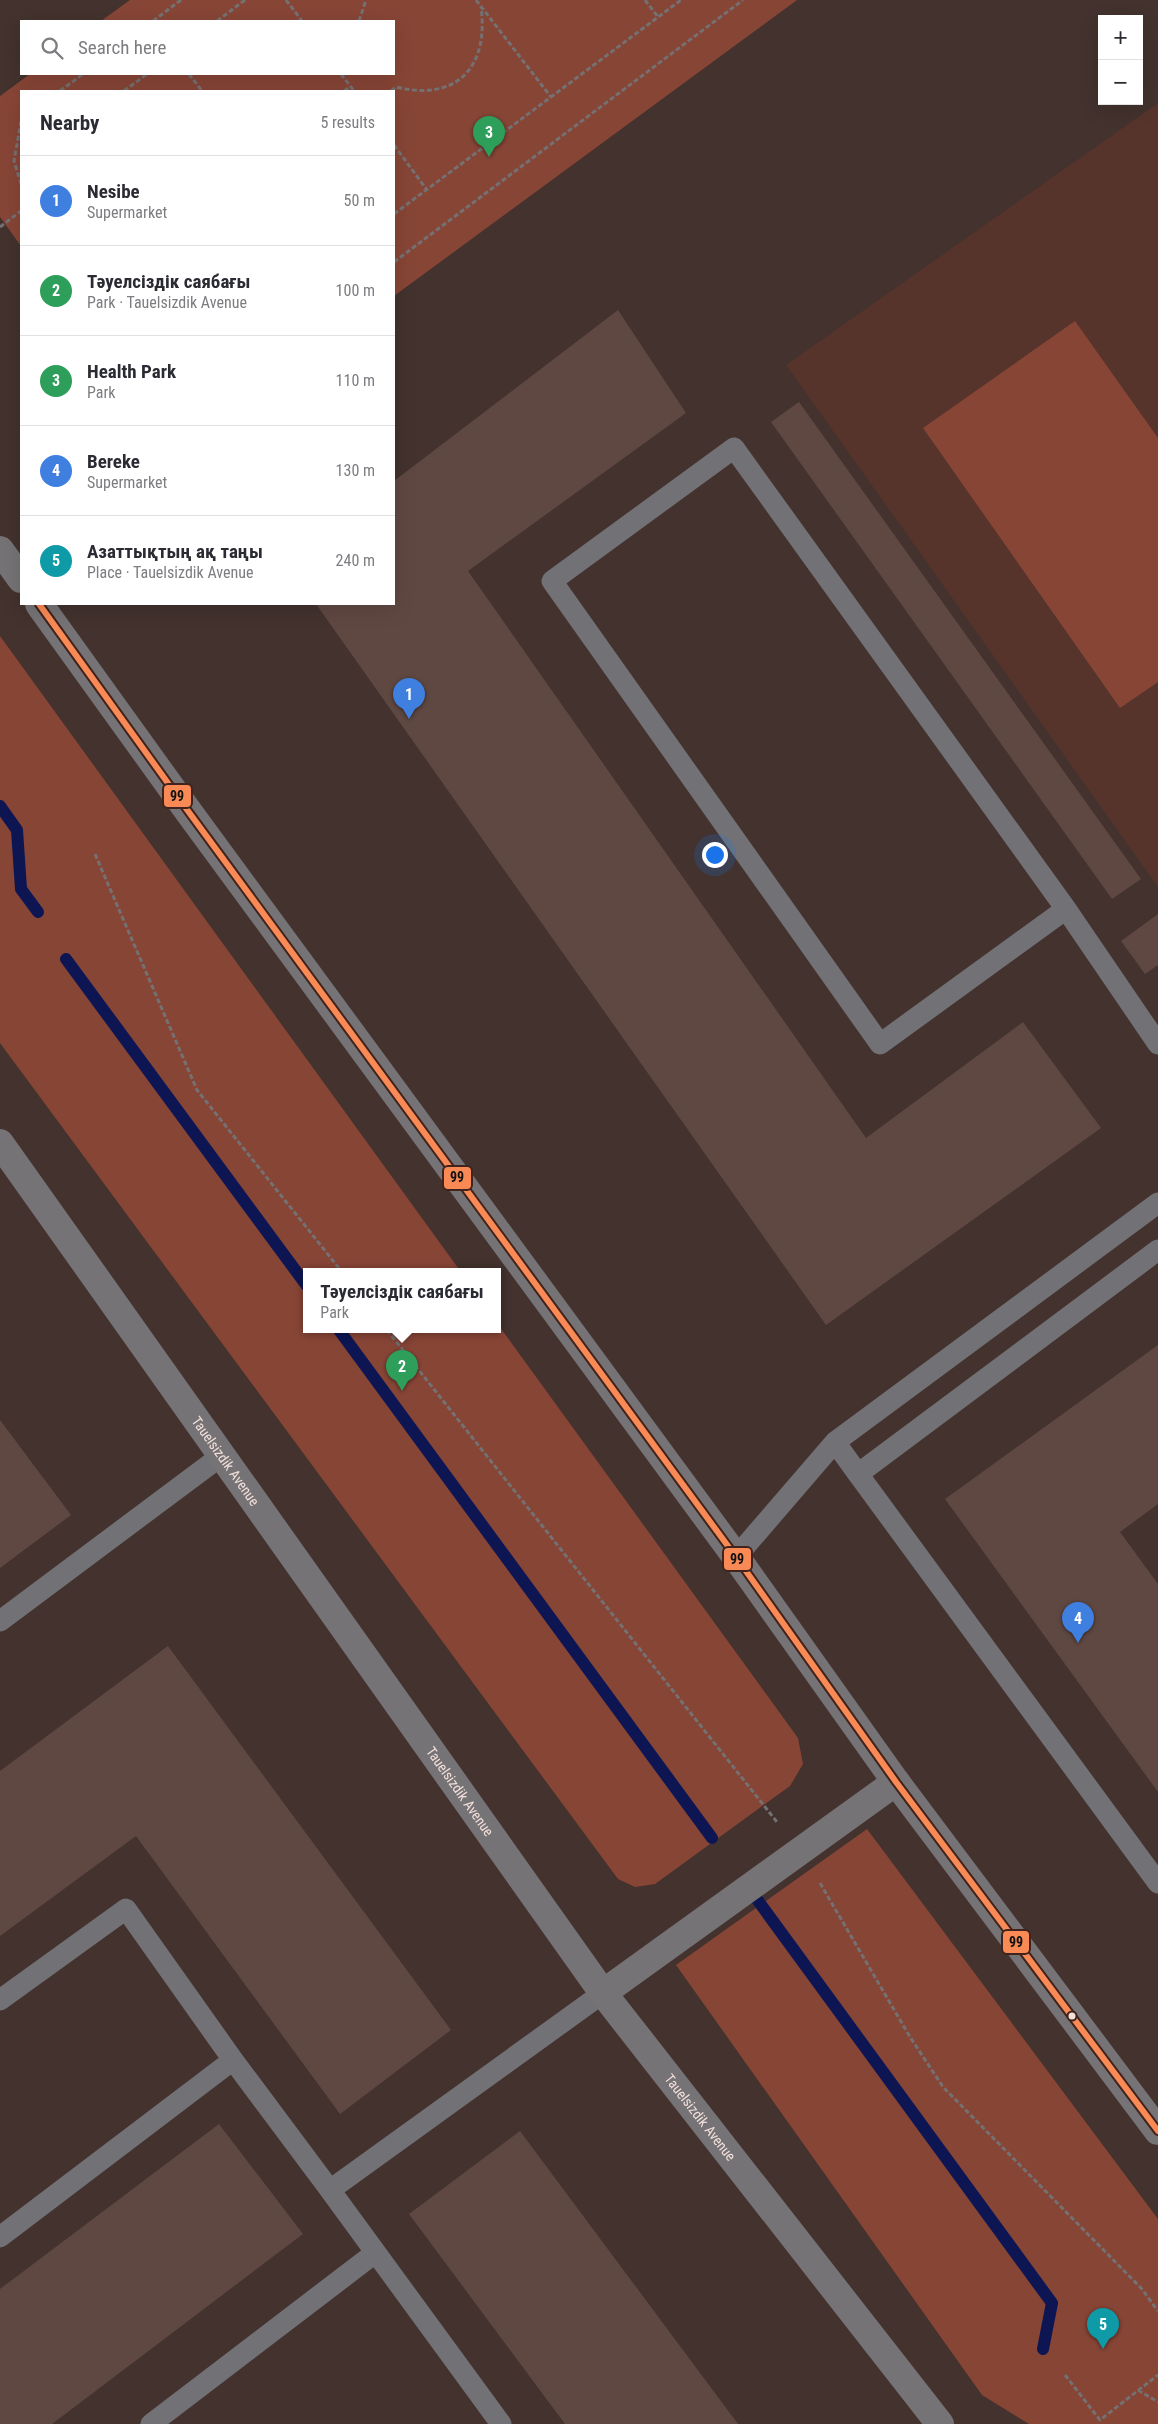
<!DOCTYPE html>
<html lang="en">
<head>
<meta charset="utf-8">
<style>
	:root { --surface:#fff; --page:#f2f2f3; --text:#2b2b33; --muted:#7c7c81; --line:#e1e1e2; --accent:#0b8043 }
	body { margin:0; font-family:"Roboto Condensed",sans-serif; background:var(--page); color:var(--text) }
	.controls { position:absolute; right:15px; top:15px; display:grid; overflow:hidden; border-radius:0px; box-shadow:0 5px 20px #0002 }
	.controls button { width:45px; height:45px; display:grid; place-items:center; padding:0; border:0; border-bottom:1px solid var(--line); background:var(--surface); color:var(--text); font:25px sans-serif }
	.you { position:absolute; left:714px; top:854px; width:18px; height:18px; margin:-12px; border:4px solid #fff; border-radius:50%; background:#1a73e8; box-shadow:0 0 0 8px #1a73e833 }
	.badge { display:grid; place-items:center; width:32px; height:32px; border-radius:50%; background:var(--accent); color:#fff; font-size:16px; font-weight:700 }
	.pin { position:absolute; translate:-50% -41px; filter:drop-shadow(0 1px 2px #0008) }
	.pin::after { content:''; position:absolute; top:26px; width:18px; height:15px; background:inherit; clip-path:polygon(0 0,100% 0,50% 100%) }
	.popup { position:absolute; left:303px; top:1268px; width:198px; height:65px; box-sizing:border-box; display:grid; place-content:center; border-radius:0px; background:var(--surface); filter:drop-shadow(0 1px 4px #0005); font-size:16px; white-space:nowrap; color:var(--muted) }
	.popup b { font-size:19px; color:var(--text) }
	.popup::after { content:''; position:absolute; left:50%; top:100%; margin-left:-10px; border:10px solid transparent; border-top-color:var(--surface) }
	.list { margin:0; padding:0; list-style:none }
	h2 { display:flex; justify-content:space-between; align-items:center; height:65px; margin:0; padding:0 20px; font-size:21px }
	h2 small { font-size:16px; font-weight:400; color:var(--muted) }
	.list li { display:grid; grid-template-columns:32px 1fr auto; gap:15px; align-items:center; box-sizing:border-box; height:90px; padding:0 20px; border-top:1px solid var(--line) }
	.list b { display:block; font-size:19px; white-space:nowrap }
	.list p { margin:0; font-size:16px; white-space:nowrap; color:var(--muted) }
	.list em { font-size:16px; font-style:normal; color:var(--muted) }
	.icon { flex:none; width:28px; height:28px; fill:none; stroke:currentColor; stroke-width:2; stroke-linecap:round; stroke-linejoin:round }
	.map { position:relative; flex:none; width:1158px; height:2424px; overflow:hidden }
	.search { position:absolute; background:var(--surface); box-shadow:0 5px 20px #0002; left:20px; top:20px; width:375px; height:55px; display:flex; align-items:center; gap:12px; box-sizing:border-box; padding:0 18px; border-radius:0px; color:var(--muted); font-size:19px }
	.panel { position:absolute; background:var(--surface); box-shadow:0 5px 20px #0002; left:20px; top:90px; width:375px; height:515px; border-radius:0px }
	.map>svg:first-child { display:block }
	.built { fill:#56342b }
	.green { fill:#874536 }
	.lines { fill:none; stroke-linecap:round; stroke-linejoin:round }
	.stream { stroke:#0d1653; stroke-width:12 }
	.building { fill:#604842 }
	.path { stroke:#757071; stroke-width:3; stroke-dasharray:5 2.5; stroke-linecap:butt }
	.lane { stroke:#727175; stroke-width:21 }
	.secondary { stroke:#757376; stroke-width:28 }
	.bus-1-casing { stroke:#40231c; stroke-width:10 }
	.bus-1 { stroke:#f98a56; stroke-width:6 }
	.bus-dot { fill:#f4e0db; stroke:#40231c; stroke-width:2 }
	.labels { text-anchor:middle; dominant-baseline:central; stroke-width:4.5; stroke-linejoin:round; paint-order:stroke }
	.street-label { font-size:14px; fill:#f4e0db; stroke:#40231c }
	.line-badge { stroke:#40231c; stroke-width:2 }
	.pale-badge-label { font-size:14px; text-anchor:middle; font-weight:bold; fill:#111 }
</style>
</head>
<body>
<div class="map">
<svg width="1158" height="2424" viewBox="0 0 1158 2424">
	<rect width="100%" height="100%" fill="#43322e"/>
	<!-- built -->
	<path class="built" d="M1158 103V887L786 365Z"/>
	<!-- green -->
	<path class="green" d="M130 0H797L394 296V91H21V246L0 217V96L30 74H394V21H101Z
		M1075 321 1158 438V682L1120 708 923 428Z
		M0 636 461 1272H307V1330H497V1323L798 1738 803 1764 790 1786 655 1884 635 1887 618 1879 0 1043Z
		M867 1829 1158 2219V2424H1029L982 2395 676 1965Z"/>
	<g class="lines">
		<!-- stream -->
		<path class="stream" d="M0 806 17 830 21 889 38 912
			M66 959 307 1286
			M339 1330 712 1838
			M756 1898 1052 2303 1043 2349"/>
	</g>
	<!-- building -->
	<path class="building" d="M618 310 686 413 468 571 866 1138 1023 1022 1101 1128 826 1325 316 604H394V481Z
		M799 402 1141 879 1112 899 771 422Z
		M1158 914V965L1145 974 1121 941Z
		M1158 1345V1504L1120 1532 1158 1584V1792L945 1499Z
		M0 1420 71 1515 0 1568Z
		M168 1646 451 2030 340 2114 136 1836 0 1936V1771Z
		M219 2124 303 2234 52 2424H0V2289Z
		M520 2131 738 2424H565L409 2214Z"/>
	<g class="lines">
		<!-- path -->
		<path class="path" d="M286 0 302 21
			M476 0 551 97
			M645 0 658 17
			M153 21 181 0
			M217 21 245 0
			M359 21 366 0
			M189 74 202 91
			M341 74 354 91
			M60 91 83 74
			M124 91 147 74
			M344 91 350 87
			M391 91 396 87C457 102 489 67 481 7
			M21 121 14 161 21 184
			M394 145 427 190
			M394 214 681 0
			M0 227 21 211
			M394 262 743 0
			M95 854 197 1090 342 1272
			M387 1330 777 1822
			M820 1883 910 2037 943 2087 1141 2288 1158 2311
			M1065 2375 1100 2420 1158 2375
			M1138 2390 1158 2402"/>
		<!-- lane -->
		<path class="lane" d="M1066 909 880 1044 552 581 734 448 1066 909 1158 1044
			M1158 1250 858 1474 1158 1883
			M835 1442 858 1474
			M736 1557 835 1442 1158 1203
			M0 1621 221 1456
			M0 2000 126 1909 233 2060 0 2237
			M233 2060 330 2190
			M151 2424 375 2253
			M501 2424 330 2190 603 1993"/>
		<!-- secondary -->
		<g class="secondary">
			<path d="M0 550 21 579"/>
			<path d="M39 604 188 811 736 1557 896 1782 1158 2131"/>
			<path id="s1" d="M0 1143 603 1993 940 2424"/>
			<path d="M603 1993 896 1782"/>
		</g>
		<defs>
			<path id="bus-1" d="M39 604 188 811 736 1557 896 1782 1158 2131"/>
		</defs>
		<!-- bus-1 casing -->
		<use href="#bus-1" class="bus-1-casing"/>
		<!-- bus-1 -->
		<use href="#bus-1" class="bus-1"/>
	</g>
	<!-- markers -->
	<circle class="bus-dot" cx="1072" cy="2016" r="4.5"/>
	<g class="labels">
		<!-- street labels -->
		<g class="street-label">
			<text stroke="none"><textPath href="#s1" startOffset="390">Tauelsizdik Avenue</textPath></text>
			<text stroke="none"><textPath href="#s1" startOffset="795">Tauelsizdik Avenue</textPath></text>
			<text stroke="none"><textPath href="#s1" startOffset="1200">Tauelsizdik Avenue</textPath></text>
		</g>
	</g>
	<g class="line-badge">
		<rect x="163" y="784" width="29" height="24" rx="5" fill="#f98a56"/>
		<rect x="443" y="1166" width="29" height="24" rx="5" fill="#f98a56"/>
		<rect x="723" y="1547" width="29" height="24" rx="5" fill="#f98a56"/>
		<rect x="1002" y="1930" width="28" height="24" rx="5" fill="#f98a56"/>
	</g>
	<g class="pale-badge-label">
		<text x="177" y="801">99</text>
		<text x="457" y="1182">99</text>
		<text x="737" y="1564">99</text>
		<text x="1016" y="1947">99</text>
	</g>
</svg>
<div class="controls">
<button>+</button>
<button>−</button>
</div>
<div class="you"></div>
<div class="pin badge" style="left:409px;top:719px;background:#3f7fe0">1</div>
<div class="pin badge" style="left:402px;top:1391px;background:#2e9e5b">2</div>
<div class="popup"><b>Тәуелсіздік саябағы</b>Park</div>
<div class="pin badge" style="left:489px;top:157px;background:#2e9e5b">3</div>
<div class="pin badge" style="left:1078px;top:1643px;background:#3f7fe0">4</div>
<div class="pin badge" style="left:1103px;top:2349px;background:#0f9aa8">5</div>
<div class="search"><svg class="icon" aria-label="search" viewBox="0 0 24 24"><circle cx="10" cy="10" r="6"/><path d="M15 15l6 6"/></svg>Search here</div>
<section class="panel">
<h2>Nearby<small>5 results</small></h2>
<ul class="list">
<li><span class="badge" style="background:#3f7fe0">1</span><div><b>Nesibe</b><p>Supermarket</p></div><em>50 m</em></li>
<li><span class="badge" style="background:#2e9e5b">2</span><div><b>Тәуелсіздік саябағы</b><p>Park · Tauelsizdik Avenue</p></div><em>100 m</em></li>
<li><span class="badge" style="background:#2e9e5b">3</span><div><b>Health Park</b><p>Park</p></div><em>110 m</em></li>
<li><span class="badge" style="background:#3f7fe0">4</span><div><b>Bereke</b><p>Supermarket</p></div><em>130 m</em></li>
<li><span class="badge" style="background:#0f9aa8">5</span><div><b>Азаттықтың ақ таңы</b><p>Place · Tauelsizdik Avenue</p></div><em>240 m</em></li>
</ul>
</section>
</div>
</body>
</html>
